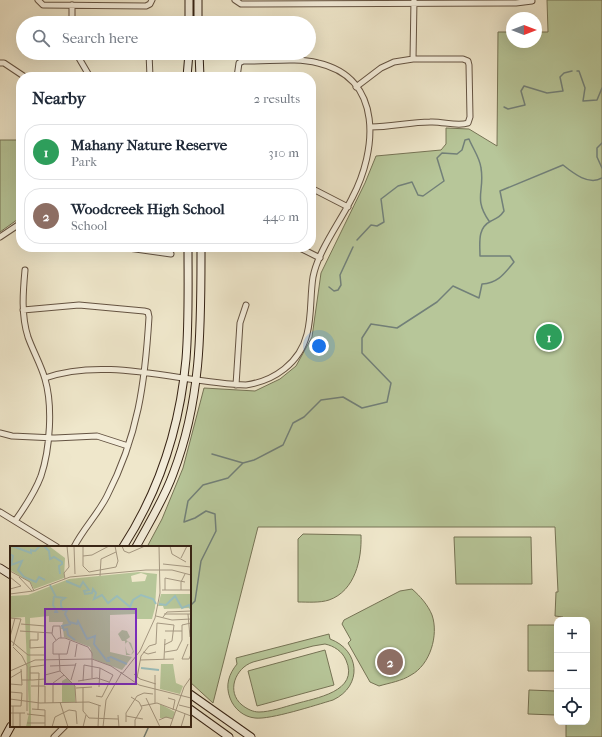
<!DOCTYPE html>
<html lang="en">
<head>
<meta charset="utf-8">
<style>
	:root { --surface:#fff; --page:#f6f6f7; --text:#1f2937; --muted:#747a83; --line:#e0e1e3; --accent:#8f2418 }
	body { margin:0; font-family:"IM FELL French Canon",serif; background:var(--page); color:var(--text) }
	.controls { position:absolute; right:12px; bottom:12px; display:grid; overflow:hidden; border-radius:8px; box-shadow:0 4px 16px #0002 }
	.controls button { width:36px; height:36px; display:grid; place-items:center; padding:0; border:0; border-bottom:1px solid var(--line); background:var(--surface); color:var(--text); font:20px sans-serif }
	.compass { position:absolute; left:506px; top:12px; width:36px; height:36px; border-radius:50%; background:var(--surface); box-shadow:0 4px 16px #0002; rotate:90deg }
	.you { position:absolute; left:319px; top:346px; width:14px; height:14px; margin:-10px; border:3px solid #fff; border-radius:50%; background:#1a73e8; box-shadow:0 0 0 6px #1a73e833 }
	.badge { display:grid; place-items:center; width:26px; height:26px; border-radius:50%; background:var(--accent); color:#fff; font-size:13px; font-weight:700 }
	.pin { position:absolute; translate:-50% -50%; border:2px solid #fff; box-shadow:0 1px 4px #0006 }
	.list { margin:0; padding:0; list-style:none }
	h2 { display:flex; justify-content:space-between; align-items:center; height:52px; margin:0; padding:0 16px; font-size:17px }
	h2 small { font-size:13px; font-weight:400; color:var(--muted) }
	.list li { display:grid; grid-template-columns:26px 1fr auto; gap:12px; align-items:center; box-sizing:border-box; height:56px; margin:0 8px 8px; padding:0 8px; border:1px solid var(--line); border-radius:16px }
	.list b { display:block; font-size:15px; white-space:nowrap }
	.list p { margin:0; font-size:13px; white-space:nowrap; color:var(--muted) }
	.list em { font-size:13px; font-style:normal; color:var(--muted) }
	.icon { flex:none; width:22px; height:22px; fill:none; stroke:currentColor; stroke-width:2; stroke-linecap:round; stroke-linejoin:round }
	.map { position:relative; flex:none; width:602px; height:737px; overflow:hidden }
	.search { position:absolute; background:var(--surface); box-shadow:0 4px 16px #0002; left:16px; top:16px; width:300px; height:44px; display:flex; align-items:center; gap:10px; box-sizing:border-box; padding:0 14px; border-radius:22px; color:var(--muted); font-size:15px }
	.panel { position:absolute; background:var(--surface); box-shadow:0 4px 16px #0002; left:16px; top:72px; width:300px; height:180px; border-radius:16px }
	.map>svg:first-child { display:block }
	.green { fill:#b7c699; stroke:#767456; fill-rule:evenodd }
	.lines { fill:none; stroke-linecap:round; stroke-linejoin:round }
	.stream { stroke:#728079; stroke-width:1.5 }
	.minor-casing { stroke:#645342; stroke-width:7 }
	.secondary-casing { stroke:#352214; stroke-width:9 }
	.minor { stroke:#f5efdd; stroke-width:5 }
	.secondary { stroke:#f5efdd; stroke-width:7 }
	.inset-river { fill:none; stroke:#9bbfbd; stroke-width:2 }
	.inset-road { fill:none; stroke:#a59882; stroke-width:1 }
	.view { fill:#7b2cbf; fill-opacity:0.15; stroke:#7b2cbf; stroke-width:2 }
	.inset-edge { fill:none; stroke:#352214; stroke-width:2 }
</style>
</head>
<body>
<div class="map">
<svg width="602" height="737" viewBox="0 0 602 737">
	<rect width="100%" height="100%" fill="#efe7cb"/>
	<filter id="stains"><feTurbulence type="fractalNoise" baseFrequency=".005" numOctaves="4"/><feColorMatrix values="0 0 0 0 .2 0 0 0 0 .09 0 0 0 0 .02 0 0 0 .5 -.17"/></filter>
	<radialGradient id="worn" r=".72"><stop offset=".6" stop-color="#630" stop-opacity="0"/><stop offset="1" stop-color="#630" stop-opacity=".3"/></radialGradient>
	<!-- green -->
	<path class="green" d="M547 0H602V737H566V722H587V620H564L563 617 555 616 556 592H558L555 527H258L213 703 190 682V547H147L162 519 183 468 204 388 255 391 280 379 296 366 312 337 321 273 365 183 376 156 441 150 446 144V128L469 129 497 146 498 32H512V42H536V32H548Z
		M0 140H19L21 142V217L0 232Z
		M303 534 361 535C362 559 355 591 329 600 320 603 308 602 298 602V539Z
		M454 537H531L532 584H456Z
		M412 589C420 596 428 605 432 615 439 635 430 665 411 675 402 681 389 683 379 686L370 682 348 643 351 640 342 624 344 620 400 591Z
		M528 625H556V671H528Z
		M329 634 330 639C360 650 363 686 333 700 316 705 270 720 255 718 244 717 234 709 230 698 225 685 229 674 237 664L236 658ZM325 644C334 646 342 651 346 660 360 692 315 698 295 704 284 707 270 712 259 712 253 712 247 709 242 705 226 692 235 668 253 662L313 646Z
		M325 650 334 685 257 706 248 671Z
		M529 690 555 691V715L528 714Z"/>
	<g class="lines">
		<!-- stream -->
		<path class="stream" d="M577 71H579L585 88 583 101 597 100 602 88
			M504 107 508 109 525 105 521 91 524 86 547 93 563 91 560 77 564 73 572 71
			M602 143 597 148V157L602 168
			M357 240 371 225 377 226 384 222 381 199 398 186 412 182 418 195 423 196 444 181 437 158 442 153 457 154 462 150 465 140 469 139C473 149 480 158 481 168 485 191 473 198 489 221
			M329 287 334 291 338 290 341 285 340 275 353 247
			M212 454 243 463
			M190 606 195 601 201 561 216 531 215 514 206 511 195 518 184 522 188 501 203 485 228 478 243 463 254 460 283 445 293 423 304 417 321 400 343 397 362 408 387 402 391 383 362 353V338L371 324 397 328 437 302 453 286 479 298 482 284C498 283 504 274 514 262L510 256H480C480 243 477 228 491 221 497 218 500 217 504 211L500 191 563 165C573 173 589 186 602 178
			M144 737 149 726"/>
		<defs>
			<path id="minor" d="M38 0 43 5 146 6 150 4 152 0
				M235 0 241 4 516 3 532 1
				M72 5V23
				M76 53 90 77
				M149 53 150 77
				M413 59 414 0
				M0 63H4L25 77
				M356 87 381 68 394 62 413 59H463L468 61 469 65 470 117 468 123C457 127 442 121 430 122 410 122 391 127 371 127
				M311 188 348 207
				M0 237 21 223
				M121 247 171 254
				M298 247 320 258
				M23 310 79 305 144 311 148 312 149 317C145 383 138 436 107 496 98 514 83 529 74 547
				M45 378C107 356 182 383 246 385 274 381 300 363 307 334 312 315 310 295 313 277 318 251 340 222 352 198 377 151 384 78 318 63 295 57 267 62 243 61L239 63 237 77
				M236 385 240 323 246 305
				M0 433 12 436 55 438 97 436 128 446
				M0 512 57 547
				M15 521C25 507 35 492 41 476 50 449 53 406 45 379 41 365 33 351 28 337 21 315 23 292 25 270
				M54 737 65 726"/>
			<path id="secondary" d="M189 0V23
				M198 23V0
				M199 53 200 77
				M187 77 189 53
				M123 547C159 491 180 426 186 359 189 322 188 284 188 247
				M136 547C149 523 164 499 173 474 202 399 201 326 201 247
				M0 568 11 575
				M190 694 251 737
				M190 709 229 737
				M5 737 11 726"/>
		</defs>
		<!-- minor casing -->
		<use href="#minor" class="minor-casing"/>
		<!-- secondary casing -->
		<use href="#secondary" class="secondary-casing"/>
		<!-- minor -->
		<use href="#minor" class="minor"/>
		<!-- secondary -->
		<use href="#secondary" class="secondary"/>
	</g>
	<!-- overview -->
	<g transform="translate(10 546)">
		<rect width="181" height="181" fill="#efe7cb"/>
		<path d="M0 0H39L55 12 54 32 24 43 20 36 0 24ZM129 26 147 28 145 62 142 73H126V68L100 69V106L122 111 112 124 83 113 80 101 54 91 53 83H51L53 76H39V70L20 72 21 181H16L19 167 15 71 0 72V50L18 49 59 33ZM131 27 137 29 135 35 122 36 121 30ZM151 48H181V64L179 62 154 63 153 60H148ZM112 84 117 85 120 91 116 94 121 97 124 106 121 109H116L115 95H112L108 88ZM118 95 123 105 121 109 117 107 115 98ZM151 118H163L166 137 173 140 170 148 150 143ZM57 132 65 140V156H52V135ZM150 158 165 166 163 172H150Z" fill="#b7c699" fill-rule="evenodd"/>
		<path class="inset-river" d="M2 0 21 7V4L25 5 30 0M34 0 39 5 40 13 44 11 52 16V18L49 20 50 28M0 8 3 10 1 19 12 15 8 24 14 31 26 36 29 31 35 34M56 35 70 41 73 36 79 44 74 45 75 48 82 47 83 43 86 47 84 53 92 49 98 57 107 50 120 61 123 54 131 49 143 53 146 58M40 39 46 51 55 52 51 55V60L53 64H57L55 68 59 76 67 78 68 75 77 93 85 90 84 98 97 115H99L98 112 101 111 117 118M149 58 156 59 165 50 172 62 179 59 181 63M44 66H47L43 59 44 50M61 78 52 80 54 84 57 83 58 89 65 94M131 122 149 124"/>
		<path class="inset-road" d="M64 0 65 28M73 0V20L79 26 106 21 108 15 105 0M112 0 114 5 119 7 135 0M160 0 162 8 176 16M73 10 82 9 99 0M171 12 177 0M153 18 181 21M0 25 20 36 24 45M90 30 91 13 106 6M0 31 11 40 0 43M9 31 22 45M55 33 54 27 59 21 57 0M152 44H181M155 44V32L175 36M171 44V36L175 28M0 48 23 45 60 31 136 24H162L181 29M154 68H181M178 68 180 91M146 70 162 74 181 73M153 71 157 66 181 65M0 72 11 73 3 100M11 78 35 80M10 85 42 87M155 85H172M28 87V94H20V102L35 101M0 91 5 72M0 94 18 109H35V72M46 94 42 88 43 80H50L51 92M60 95 57 108H43V97L49 92H55L78 101 82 107V132M178 98 172 113H179L181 108M3 101 12 110 17 120V165M133 106 138 108 146 106M155 106 167 104 172 94V79L181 77M49 108 50 125 65 140 66 157M65 111 67 98M154 113 155 93M130 114 164 113M40 120 66 119M0 125 25 114 82 113 101 120 129 139 181 152M20 127H29L28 164M112 128 130 105 145 72 150 47 149 0M124 128 130 133 146 138M35 129 50 125M0 132 12 125M127 132 131 110 139 100 146 98 147 77 164 79 162 95 154 99M12 134H23L35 133V119L20 121V134M61 134 66 117M68 135 87 132 99 136M73 135 74 119 90 122 103 129 92 151 86 150M0 138 12 139 11 123M21 140H35V157M89 141 90 122M66 142 82 141M73 142V165L79 172 108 173M0 146 12 147 11 160H0M121 151 129 156 132 162 125 174V181M136 152 150 181M158 152 165 154 163 164M0 153 30 157 79 156 91 160M50 156 58 181M43 157V137L54 129M145 157V129M169 159 181 162M3 160V181M131 160 147 157 181 170M22 163 35 164V181M0 167H15M10 167V181M17 168 35 170M108 169 109 181M116 170 133 173M149 174 156 171 163 173M116 176V167L127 150 134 147 143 148M17 177H35M42 181 45 171 59 164 66 165 67 178M73 181 76 169M88 181 89 159M93 181 96 154 112 126M160 181 174 141 181 131M171 181 175 168"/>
		<path class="view" d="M35 63H126V138H35Z"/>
		<rect width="181" height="181" class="inset-edge"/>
	</g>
	<rect width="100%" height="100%" filter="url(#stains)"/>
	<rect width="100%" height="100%" fill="url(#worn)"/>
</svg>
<div class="controls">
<button>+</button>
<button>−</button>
<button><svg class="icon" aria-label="locate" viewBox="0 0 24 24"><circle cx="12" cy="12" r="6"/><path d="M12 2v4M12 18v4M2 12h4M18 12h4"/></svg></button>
</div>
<svg class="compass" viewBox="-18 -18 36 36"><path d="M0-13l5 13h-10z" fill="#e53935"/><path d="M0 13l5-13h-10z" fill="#747a83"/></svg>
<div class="you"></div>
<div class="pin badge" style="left:549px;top:337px;background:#2e9e5b">1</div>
<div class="pin badge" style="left:390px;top:662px;background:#8d6e63">2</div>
<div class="search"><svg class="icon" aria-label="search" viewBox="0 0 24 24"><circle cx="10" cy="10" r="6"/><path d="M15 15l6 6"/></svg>Search here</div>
<section class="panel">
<h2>Nearby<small>2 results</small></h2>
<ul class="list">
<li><span class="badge" style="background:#2e9e5b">1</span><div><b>Mahany Nature Reserve</b><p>Park</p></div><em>310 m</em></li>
<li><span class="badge" style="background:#8d6e63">2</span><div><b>Woodcreek High School</b><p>School</p></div><em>440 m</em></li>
</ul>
</section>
</div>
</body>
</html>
